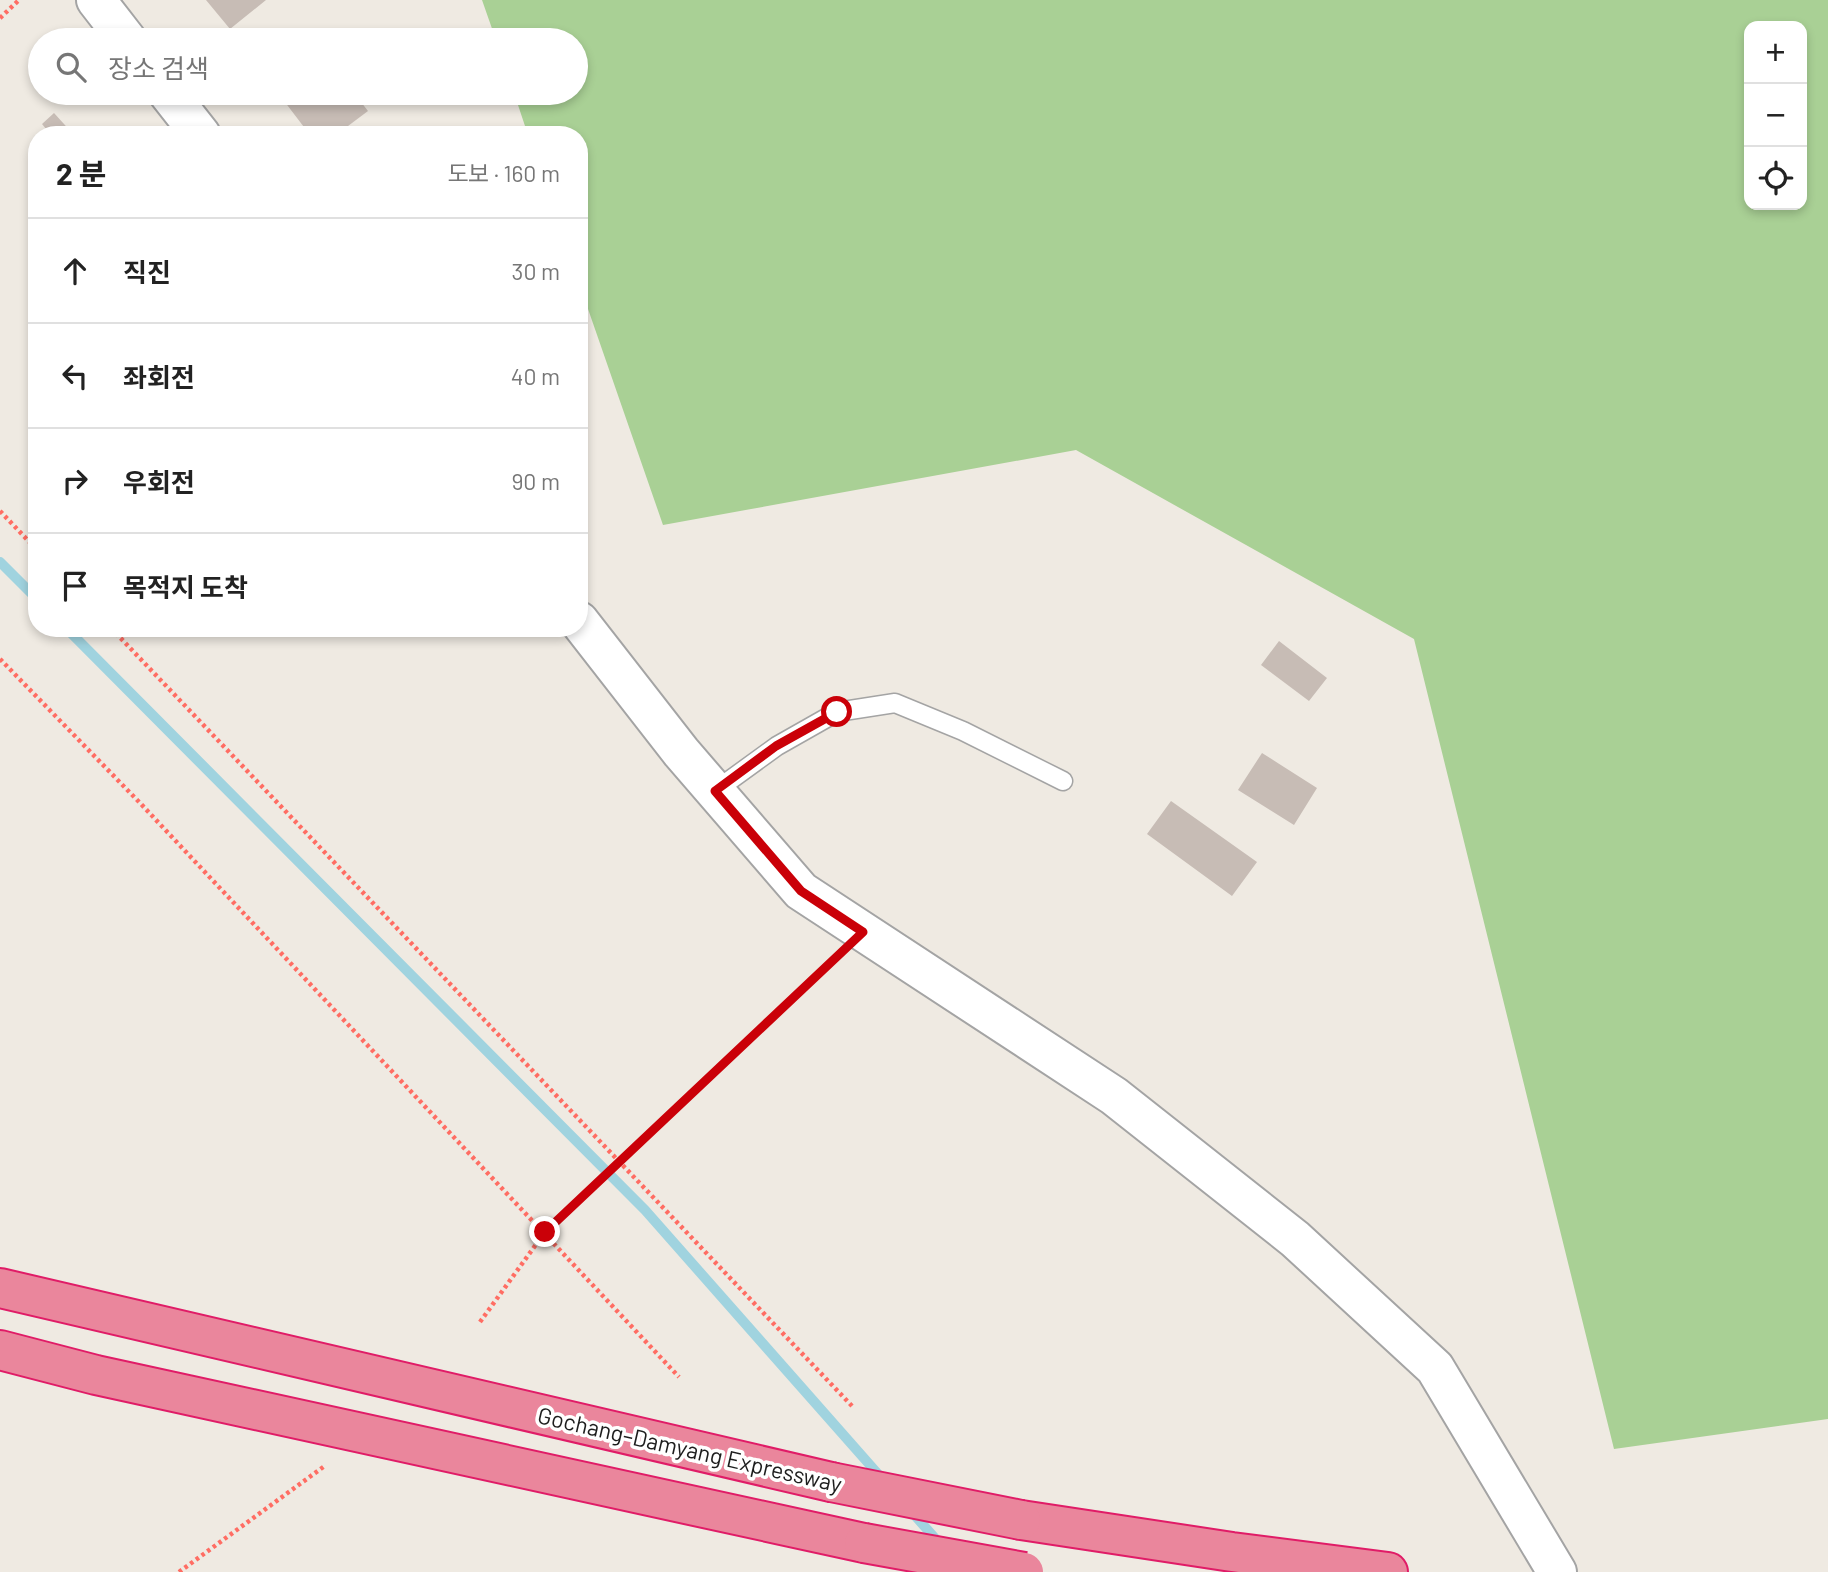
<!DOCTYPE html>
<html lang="ko">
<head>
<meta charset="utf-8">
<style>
	:root { --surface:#fff; --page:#f2f2f2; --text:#222; --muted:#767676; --line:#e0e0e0 }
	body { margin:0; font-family:Barlow,"Noto Sans KR",sans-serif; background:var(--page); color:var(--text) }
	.controls { position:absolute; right:21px; top:21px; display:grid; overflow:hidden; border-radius:14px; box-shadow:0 4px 10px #0003 }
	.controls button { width:63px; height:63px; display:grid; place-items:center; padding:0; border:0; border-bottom:2px solid var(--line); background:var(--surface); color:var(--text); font:35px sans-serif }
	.stop { position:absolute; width:21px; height:21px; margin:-16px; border:5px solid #ca0008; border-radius:50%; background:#fff }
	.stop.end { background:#ca0008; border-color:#fff; box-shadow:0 2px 7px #0008 }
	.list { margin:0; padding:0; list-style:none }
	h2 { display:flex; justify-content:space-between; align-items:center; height:91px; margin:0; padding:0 28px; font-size:30px }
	h2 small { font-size:23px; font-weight:400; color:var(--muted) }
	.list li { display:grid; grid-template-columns:46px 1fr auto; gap:21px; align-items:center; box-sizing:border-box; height:105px; padding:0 28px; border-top:2px solid var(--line) }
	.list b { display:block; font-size:26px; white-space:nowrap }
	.list em { font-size:23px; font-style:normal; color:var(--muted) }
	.icon { flex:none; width:38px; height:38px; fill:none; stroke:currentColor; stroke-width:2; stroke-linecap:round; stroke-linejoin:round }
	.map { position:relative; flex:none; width:1828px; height:1572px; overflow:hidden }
	.search { position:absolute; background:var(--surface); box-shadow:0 4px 10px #0003; left:28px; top:28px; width:560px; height:77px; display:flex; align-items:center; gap:18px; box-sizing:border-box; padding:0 24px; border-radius:38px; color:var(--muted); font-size:26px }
	.panel { position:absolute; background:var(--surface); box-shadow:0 4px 10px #0003; left:28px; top:126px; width:560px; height:511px; border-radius:28px }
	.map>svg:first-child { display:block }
	.forest { fill:#a9d095; fill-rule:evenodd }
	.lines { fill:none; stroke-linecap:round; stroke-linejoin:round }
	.stream { stroke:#a0d3df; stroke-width:10 }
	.building { fill:#c7bcb5 }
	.service-casing { stroke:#a4a4a4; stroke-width:21 }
	.tertiary-casing { stroke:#a4a4a4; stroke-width:42 }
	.motorway-casing { stroke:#e01c67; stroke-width:42 }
	.path { stroke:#ff6d63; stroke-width:4.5; stroke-dasharray:3.5 3.5; stroke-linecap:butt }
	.service { stroke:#fff; stroke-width:18 }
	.tertiary { stroke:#fff; stroke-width:38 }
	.motorway { stroke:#ea869c; stroke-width:38 }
	.motorway-bridge-casing { stroke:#e01c67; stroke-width:42; stroke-linecap:butt }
	.motorway-bridge { stroke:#ea869c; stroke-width:38 }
	.route { stroke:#ca0008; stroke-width:9 }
	.labels { text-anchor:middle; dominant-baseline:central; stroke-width:7; stroke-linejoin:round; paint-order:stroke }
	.street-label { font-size:23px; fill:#1d1d1d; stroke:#fff }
</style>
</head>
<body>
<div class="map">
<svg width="1828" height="1572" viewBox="0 0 1828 1572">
	<rect width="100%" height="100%" fill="#efeae2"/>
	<!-- forest -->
	<path class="forest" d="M482 0H1828V1419L1614 1449 1414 639 1076 450 663 525 579 283V135H528L514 93H576V40H496ZM1749 26H1802V205H1749Z"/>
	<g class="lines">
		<!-- stream -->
		<path class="stream" d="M0 562 37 599
			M66 628 645 1210 885 1482
			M910 1510 941 1545"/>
	</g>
	<!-- building -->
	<path class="building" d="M206 0H266L230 29Z
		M305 28 314 40H288Z
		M278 93H354L368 111 336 135H310Z
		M54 113 74 135H51L42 124Z
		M1279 641 1327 678 1309 701 1261 665Z
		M1262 753 1317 788 1294 825 1238 790Z
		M1171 801 1257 862 1232 896 1147 834Z"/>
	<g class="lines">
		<defs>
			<path id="service" d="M715 791 777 746 837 712 895 703 963 731 1063 781"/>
			<path id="tertiary" d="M96 0 127 40
				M168 93 201 135
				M579 621 681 752 801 891 1114 1096 1295 1239 1435 1368 1557 1572"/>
			<path id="motorway" d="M0 1288 831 1482
				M0 1350 96 1375 864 1543
				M1021 1520 1232 1552 1388 1572"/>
		</defs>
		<!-- service casing -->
		<use href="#service" class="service-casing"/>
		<!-- tertiary casing -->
		<use href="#tertiary" class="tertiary-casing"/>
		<!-- motorway casing -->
		<use href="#motorway" class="motorway-casing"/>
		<!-- path -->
		<path class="path" d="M0 18 19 0
			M0 511 37 550
			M111 628 852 1406
			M0 659 141 804 679 1377
			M480 1322 545 1232 837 957
			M179 1572 326 1465"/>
		<!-- service -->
		<use href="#service" class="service"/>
		<!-- tertiary -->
		<use href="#tertiary" class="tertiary"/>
		<!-- motorway -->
		<use href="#motorway" class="motorway"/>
		<defs>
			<path id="motorway-bridge" d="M831 1482 1021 1520
				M864 1543 1024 1572"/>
		</defs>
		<!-- motorway-bridge casing -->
		<use href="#motorway-bridge" class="motorway-bridge-casing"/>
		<!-- motorway-bridge -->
		<use href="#motorway-bridge" class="motorway-bridge"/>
	</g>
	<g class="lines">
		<!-- route -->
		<path class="route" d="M545 1232 863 932 801 891 715 791 776 746 837 712"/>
	</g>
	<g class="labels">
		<!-- street labels -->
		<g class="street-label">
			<text transform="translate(690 1449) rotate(13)">Gochang–Damyang Expressway</text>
		</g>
	</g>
</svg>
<div class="controls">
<button>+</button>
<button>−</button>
<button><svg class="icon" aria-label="locate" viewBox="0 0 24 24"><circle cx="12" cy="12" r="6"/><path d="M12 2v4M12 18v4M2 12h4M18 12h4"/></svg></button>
</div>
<div class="stop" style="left:837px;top:712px"></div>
<div class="stop end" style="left:545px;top:1232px"></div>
<div class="search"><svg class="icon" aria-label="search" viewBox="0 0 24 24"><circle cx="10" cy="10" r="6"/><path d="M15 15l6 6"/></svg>장소 검색</div>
<section class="panel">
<h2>2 분<small>도보 · 160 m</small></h2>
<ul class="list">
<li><svg class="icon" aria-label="ahead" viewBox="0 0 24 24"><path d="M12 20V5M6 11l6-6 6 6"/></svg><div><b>직진</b></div><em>30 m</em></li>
<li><svg class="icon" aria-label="left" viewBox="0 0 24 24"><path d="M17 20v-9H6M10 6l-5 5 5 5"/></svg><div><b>좌회전</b></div><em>40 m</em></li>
<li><svg class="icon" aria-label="right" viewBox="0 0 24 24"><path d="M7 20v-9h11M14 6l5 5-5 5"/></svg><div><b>우회전</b></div><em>90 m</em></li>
<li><svg class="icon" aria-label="arrive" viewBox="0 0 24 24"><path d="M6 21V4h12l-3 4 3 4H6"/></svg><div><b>목적지 도착</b></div></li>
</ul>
</section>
</div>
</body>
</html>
